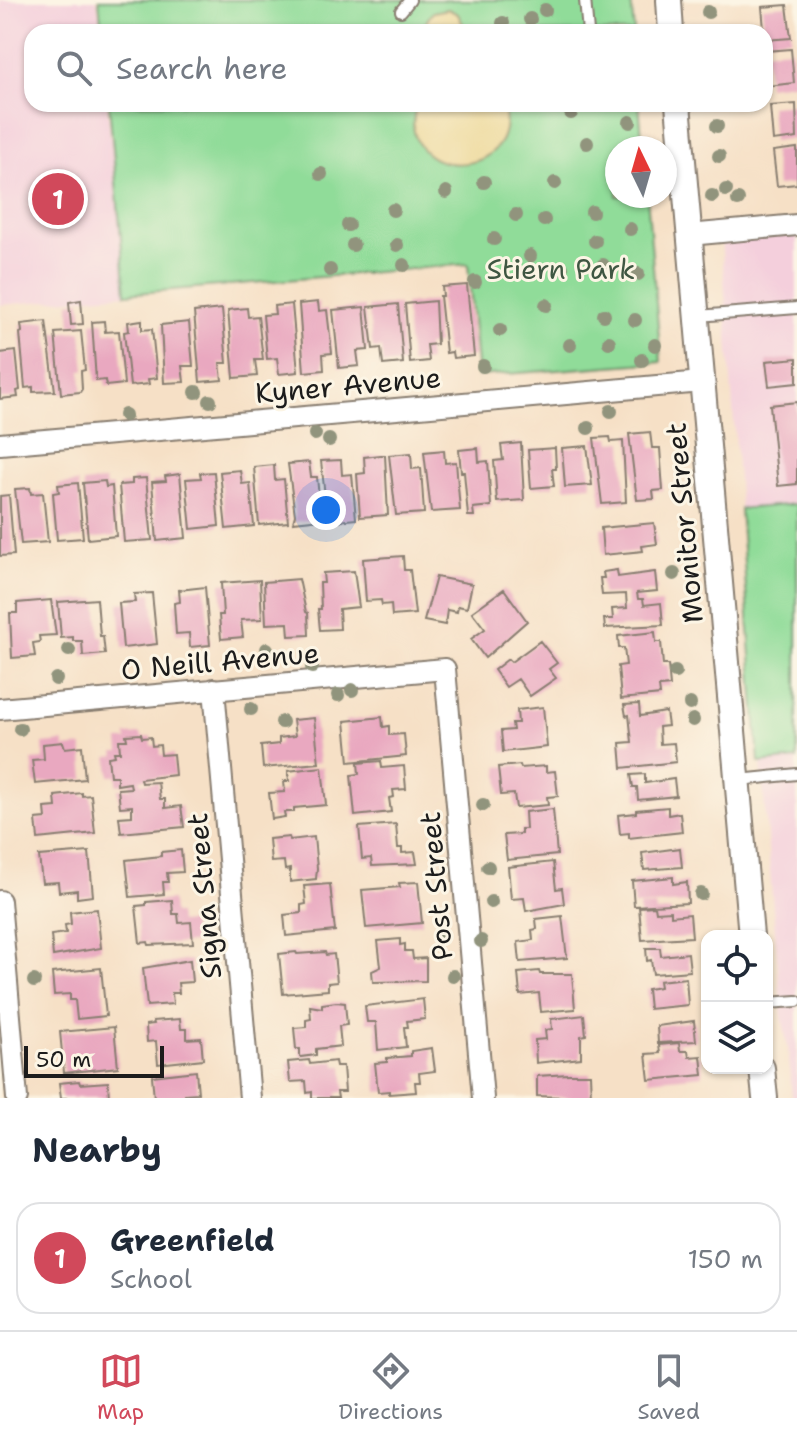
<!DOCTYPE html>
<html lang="en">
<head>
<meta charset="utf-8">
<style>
	:root { --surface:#fff; --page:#f2f2f3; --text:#1f2937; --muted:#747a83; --line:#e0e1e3; --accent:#d1495b }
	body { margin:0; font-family:"Shantell Sans",sans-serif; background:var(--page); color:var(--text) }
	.controls { position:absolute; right:24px; bottom:24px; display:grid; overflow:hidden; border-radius:16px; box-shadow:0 2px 6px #0004 }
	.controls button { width:72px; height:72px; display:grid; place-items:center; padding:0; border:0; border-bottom:2px solid var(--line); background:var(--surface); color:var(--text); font:40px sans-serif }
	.compass { position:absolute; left:605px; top:136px; width:72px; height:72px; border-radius:50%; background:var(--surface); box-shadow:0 2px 6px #0004; rotate:355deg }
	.scale { position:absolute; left:24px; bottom:20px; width:140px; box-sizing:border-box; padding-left:8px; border:4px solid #1c1c1c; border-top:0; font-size:22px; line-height:28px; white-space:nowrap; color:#1c1c1c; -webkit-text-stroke:6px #fcf5e5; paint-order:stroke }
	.you { position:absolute; left:326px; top:510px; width:28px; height:28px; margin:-20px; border:6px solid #fff; border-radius:50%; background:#1a73e8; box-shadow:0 0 0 12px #1a73e833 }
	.badge { display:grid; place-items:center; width:52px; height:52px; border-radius:50%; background:var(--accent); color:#fff; font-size:26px; font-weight:700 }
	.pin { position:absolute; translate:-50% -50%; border:4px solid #fff; box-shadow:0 2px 8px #0006 }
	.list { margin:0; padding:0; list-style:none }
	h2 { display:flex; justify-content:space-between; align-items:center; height:104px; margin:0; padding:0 32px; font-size:34px }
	h2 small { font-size:26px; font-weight:400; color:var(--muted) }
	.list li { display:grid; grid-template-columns:52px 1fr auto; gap:24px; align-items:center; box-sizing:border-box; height:112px; margin:0 16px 16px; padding:0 16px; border:2px solid var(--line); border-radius:24px }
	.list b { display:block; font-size:30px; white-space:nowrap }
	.list p { margin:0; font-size:26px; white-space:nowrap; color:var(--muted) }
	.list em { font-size:26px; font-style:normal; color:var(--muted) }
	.icon { flex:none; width:44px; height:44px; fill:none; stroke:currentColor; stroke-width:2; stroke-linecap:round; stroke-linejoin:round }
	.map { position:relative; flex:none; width:797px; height:1098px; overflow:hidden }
	.search { position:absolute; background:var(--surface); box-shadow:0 2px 6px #0004; left:24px; right:24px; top:24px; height:88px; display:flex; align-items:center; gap:20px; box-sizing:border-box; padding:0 28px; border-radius:24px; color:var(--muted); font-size:30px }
	.sheet { height:232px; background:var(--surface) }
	nav { display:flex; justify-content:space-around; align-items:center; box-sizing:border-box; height:112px; border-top:2px solid var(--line); background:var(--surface); font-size:22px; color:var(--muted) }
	nav a { display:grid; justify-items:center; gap:4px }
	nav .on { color:var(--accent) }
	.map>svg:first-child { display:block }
	.built { fill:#f4cfdc }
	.green { fill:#90dc99; stroke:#567c5a; stroke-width:2 }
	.sand { fill:#eeda9e; stroke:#857b5d; stroke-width:2 }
	.building { fill:#e9a8c0 }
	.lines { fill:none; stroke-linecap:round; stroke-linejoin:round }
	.service-casing { stroke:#897e71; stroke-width:14 }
	.minor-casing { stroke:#897e71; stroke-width:24 }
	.tertiary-casing { stroke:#897e71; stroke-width:28 }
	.service { stroke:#fff; stroke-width:10 }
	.minor { stroke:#fff; stroke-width:20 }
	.tertiary { stroke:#fff; stroke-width:24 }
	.tree { fill:#91947d }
	.labels { text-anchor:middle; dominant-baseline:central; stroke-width:6; stroke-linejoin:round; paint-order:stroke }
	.park-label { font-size:28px; fill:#3f5642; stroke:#fcf5e5 }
	.street-label { font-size:28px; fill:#1c1c1c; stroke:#fcf5e5 }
</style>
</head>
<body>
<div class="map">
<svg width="797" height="1098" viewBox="0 0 797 1098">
	<rect width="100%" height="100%" fill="#fcf5e5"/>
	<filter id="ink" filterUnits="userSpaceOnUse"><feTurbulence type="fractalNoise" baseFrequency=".0125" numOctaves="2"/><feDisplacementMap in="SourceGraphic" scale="16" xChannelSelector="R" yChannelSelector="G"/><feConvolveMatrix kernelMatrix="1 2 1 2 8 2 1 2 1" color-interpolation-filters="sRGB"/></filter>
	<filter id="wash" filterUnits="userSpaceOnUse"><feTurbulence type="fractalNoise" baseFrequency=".006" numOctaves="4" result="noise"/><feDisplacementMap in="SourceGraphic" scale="32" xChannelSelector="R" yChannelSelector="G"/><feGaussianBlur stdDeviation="1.8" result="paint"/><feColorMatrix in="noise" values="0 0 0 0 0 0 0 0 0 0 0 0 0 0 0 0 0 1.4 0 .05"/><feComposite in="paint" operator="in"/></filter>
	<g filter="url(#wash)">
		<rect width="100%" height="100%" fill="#f6e0c6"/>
		<!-- built -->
		<path class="built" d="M0 0H97L101 32H32V104H107L126 294 0 305Z
			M797 233V1098H792L788 1049 782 1016 740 509 721 237Z"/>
		<!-- green -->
		<path class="green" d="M99 0H631L634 32H102Z
			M109 104H639L643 148H617V196H647L661 362 478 376 468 264 126 294Z
			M797 504V759L759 763 740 509Z"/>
		<!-- sand -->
		<path class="sand" d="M448 9 458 14 467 32H424L427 20 433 12Z
			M417 104H503C526 183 390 184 417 104Z"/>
		<g id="blocks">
			<!-- building -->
			<path class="building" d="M787 5 791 38 765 40 762 7Z
				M791 49 794 83 768 86 766 51Z
				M796 104 797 138 773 141 770 106Z
				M797 148V184L777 186 773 151Z
				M467 285 474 356 453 358 452 352 446 353 440 296H443L442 287Z
				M81 300 83 324 71 325 69 302Z
				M435 301 437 344 427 345 429 361 410 363 405 304Z
				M318 302 319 311 327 310 332 353 323 354 324 370 304 372 299 304Z
				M292 304 298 372 279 374 277 358 267 359 263 315 275 314 274 306Z
				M398 304 403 363 383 365 381 348 373 349 368 307Z
				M364 307 368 350 357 351 359 366 339 368 333 310Z
				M247 308 248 317 258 316 263 360H255L257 376 234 378 228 310Z
				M222 309 227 363H220L222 380 200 382 194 312Z
				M142 320V330L152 329 157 378 148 379 149 384 130 386 124 332 129 331 128 322Z
				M46 321 55 391 33 392V387L25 388 20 333 22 332 21 324Z
				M104 321 105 332 119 331 124 384 106 386 105 380 96 381 92 322Z
				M189 322 193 366H182L184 382 164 383 161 325Z
				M81 331 85 370 81 371 82 389 80 392 61 394 55 333Z
				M16 351 20 390 17 391 18 397 0 399V353Z
				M797 358V383L769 386 766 361Z
				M797 402V484L778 486 770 405Z
				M650 432 652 448H660L663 490 653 491 654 499 637 500 629 434Z
				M610 437 611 442 623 441 626 502 602 504 594 438Z
				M521 443 524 500 497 502 494 461 503 460 501 445Z
				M587 446 592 485 565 487 562 448Z
				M478 448 479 462 488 461 491 506 473 508 474 516H468L464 472H461L459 450Z
				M555 448 556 469H552L554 486 531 488 528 450Z
				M444 450 445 463 456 462 460 510 431 512 424 452Z
				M411 453 412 469 421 468 424 513 396 515 389 455Z
				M381 455H385L388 515 360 517 357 474 365 473 364 457Z
				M341 460 342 475 352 474 356 519 328 522 321 461Z
				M309 462 311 477H317L321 519 293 522 295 515 288 464Z
				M274 465 275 480 284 479 288 522 259 525 254 467Z
				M240 470 242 484 250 483 254 526 226 529 220 472Z
				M214 472 219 526 191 529 186 479 201 478 200 473Z
				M180 474 186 538 157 541 152 482 166 481 165 476Z
				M146 478 152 540 124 542 119 485 132 484V479Z
				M105 481 106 487 112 486 116 536 88 539 83 483Z
				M78 483 83 538 57 540 53 493 59 492 58 485Z
				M30 488 31 494 43 493 48 542 21 544 15 489Z
				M9 495 14 555 0 556V496Z
				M654 523 657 544 642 546 643 551 603 555 601 528Z
				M403 556 404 570H410L415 614 392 616 391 604 382 605 381 600 366 601 363 559Z
				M617 570 618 577 655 572 657 591 637 593 638 599H643L644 605 661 603 663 625 605 628 604 619H613L612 609 627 608 626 594 602 595 600 578H604L603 572Z
				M354 571 359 607 339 609 340 629 320 630 318 609H321L320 583H324L323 573Z
				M436 577 472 584 467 608 458 606 457 612 447 610 445 625 424 621Z
				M299 579 306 612 308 613 309 635 289 636 288 623 266 624 264 582Z
				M260 580 262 619 241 620 243 637 221 639 219 615H223L221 583Z
				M205 587 210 645 190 647 189 633 176 634 174 603 180 602 179 590Z
				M504 589 527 621 485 658 471 639 485 629 472 612Z
				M152 593 157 644 123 648 119 603 135 602 134 594Z
				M97 599 100 636H103L105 654 83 656 82 641H73V637L61 638 58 602Z
				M51 600 56 635 39 636 40 642 33 643 35 656 12 658 10 613H17V603Z
				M655 632 656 642H661L663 665H668L670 686 659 687 660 695 621 699 618 666 626 665 624 648H619L618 636Z
				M540 641 557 663 549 669 556 678 530 696 518 679 506 687 494 670 508 659 511 662Z
				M639 704 640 716 666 712 668 726 659 727 660 744 674 743 676 762 622 768 620 743 632 742 629 715 626 716 624 705Z
				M543 707 547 747 503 752 501 731 513 730 512 723H518L517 710Z
				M382 717 383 727 389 726V735L404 734 406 756 349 762 345 721Z
				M314 718 319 763 263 768 261 746 279 744V738L295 736 293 720Z
				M141 734 142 738 151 737 152 746 160 745 161 755 173 754 175 775 140 779 141 783 158 782 160 799H165V808L181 806 184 827 121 833 119 817 132 816V806L120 807 118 789 131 788 130 783 117 785V776H110L108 757 115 756 114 752H120L119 740H127L126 735Z
				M63 742 65 748 82 746 85 779 35 784 32 760 44 759 43 744Z
				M381 761 382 768 404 766 406 789 393 790 394 797 389 798 391 812 355 816 351 775 359 774 358 763Z
				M520 765 521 768 546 766V772L555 771 558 796 547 797 548 805 516 808 514 794 501 795 498 767Z
				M322 767 326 805 294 808V812H284L285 817 272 819 269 793 285 792 284 781H289L288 771Z
				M645 774V783L674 779 676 796 638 800 637 787H633L631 775Z
				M82 793V796L91 795 95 833 38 839 36 819 46 818 45 808 56 807 55 796Z
				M668 807V815L680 813 682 832 629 838V833L620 834 618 815 636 813V810Z
				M553 809 557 855 507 860 504 835 521 834V829H526L525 812Z
				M396 824 398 848H402V853L415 852 417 864 372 866 371 858 362 859 359 827Z
				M289 837 290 840 314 837 317 868 316 879 290 882V869L285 870 284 861 271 862 269 839Z
				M680 848 682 867 644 870 642 853Z
				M181 850 183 872 167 873 168 882H163L164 894 130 897 126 860 161 856V852Z
				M89 852 93 896 77 898V890L59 892 58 882 42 883 39 856Z
				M553 862 556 889 562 888 564 904 526 911 524 898 511 899 508 867Z
				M673 877V884L687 882 688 903 634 906 632 881Z
				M418 882 422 923 366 928 362 890 400 887 399 883Z
				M330 884 335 931 286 936 284 915 301 913V905L306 904 304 886Z
				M172 900 173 914H178L179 923 191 922 193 943 149 945 148 942 140 943 136 906 146 905V902Z
				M655 906 656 912 671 911V916L690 914 692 937 642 940 639 907Z
				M97 909 101 948 53 956 51 935 66 933 65 925 71 924 70 912Z
				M562 916 567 958 520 962 518 942 533 940 532 930 537 929 536 919Z
				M400 939V945L405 944V951H412L413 959 426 958V981L373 982 372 971 381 967 378 941Z
				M646 948H660L661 956 688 953 690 971 653 974 651 960 647 961Z
				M296 952 297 954 325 952 326 955 334 954 337 982 328 983V990L283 994 279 954Z
				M190 960 192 982 178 983 179 993H172L173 1004 147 1006 143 968Z
				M101 968 106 1016 77 1019 75 1000H70V994L54 995 52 973Z
				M539 971 540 974H572L575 1009 541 1012 539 993 520 995 518 973Z
				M686 978 688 1005 649 1009 647 989 660 987 659 981Z
				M423 999 425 1019 407 1021 408 1027H404L406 1047 378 1050 376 1022H367L365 1006Z
				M336 1002 345 1003 347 1025 339 1026 341 1046 316 1049V1055L300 1057V1049H296L294 1028 306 1027V1020L311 1019 310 1006 322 1008V1004Z
				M584 1015 586 1035 581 1036V1058L536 1063 535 1040 546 1039 545 1030 552 1029 551 1019Z
				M180 1019 181 1029H187V1039L201 1038 203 1059 158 1064 156 1041 147 1042 146 1025 154 1024 153 1021Z
				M694 1021 696 1041 658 1043 657 1026Z
				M114 1027 118 1067 64 1073 60 1032Z
				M679 1043 680 1051H688L689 1057 701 1056 703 1075 649 1080 646 1054 660 1053 659 1045Z
				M432 1048 435 1071 419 1073 420 1082H415L416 1092 389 1094V1091L378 1092 375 1063 387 1062V1058L411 1056V1051Z
				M309 1060 310 1064 335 1061 336 1066H343L345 1092H337L338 1098H312V1092L307 1093 306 1081 290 1082 288 1062Z
				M196 1071 198 1093 185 1094 186 1098H154L152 1076Z
				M569 1074H590L591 1098 537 1096V1076Z
				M79 1081 80 1084 108 1082 109 1098H61L59 1083Z"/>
		</g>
	</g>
	<g filter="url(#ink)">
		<use href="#blocks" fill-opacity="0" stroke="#897e71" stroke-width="2"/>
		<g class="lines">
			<defs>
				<path id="service" d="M585 0 588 32
					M401 11 410 0
					M698 316 797 308
					M739 780 797 774
					M767 1003 797 1001"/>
				<path id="minor" d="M689 235 797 225
					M0 444 702 382
					M214 689 250 1098
					M0 709 445 669 483 1098
					M0 901 17 1098"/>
				<path id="tertiary" d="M669 0 671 32
					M678 104 751 936
					M762 1068 765 1098"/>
			</defs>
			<!-- service casing -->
			<use href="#service" class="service-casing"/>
			<!-- minor casing -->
			<use href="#minor" class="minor-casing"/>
			<!-- tertiary casing -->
			<use href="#tertiary" class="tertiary-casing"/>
			<!-- service -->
			<use href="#service" class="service"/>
			<!-- minor -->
			<use href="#minor" class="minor"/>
			<!-- tertiary -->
			<use href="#tertiary" class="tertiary"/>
		</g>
		<!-- trees -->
		<g class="tree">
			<circle cx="545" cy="10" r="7"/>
			<circle cx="708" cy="12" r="7"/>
			<circle cx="530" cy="19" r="7"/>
			<circle cx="503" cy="23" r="7"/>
			<circle cx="571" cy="113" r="7"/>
			<circle cx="630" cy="122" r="7"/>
			<circle cx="717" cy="126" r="7"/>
			<circle cx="587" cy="143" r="7"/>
			<circle cx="719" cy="156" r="7"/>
			<circle cx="321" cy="174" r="7"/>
			<circle cx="484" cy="182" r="7"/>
			<circle cx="555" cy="183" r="7"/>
			<circle cx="726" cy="190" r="7"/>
			<circle cx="446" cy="192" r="7"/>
			<circle cx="712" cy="196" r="7"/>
			<circle cx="738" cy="200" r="7"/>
			<circle cx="393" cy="210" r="7"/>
			<circle cx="592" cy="212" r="7"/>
			<circle cx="516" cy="215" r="7"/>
			<circle cx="544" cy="220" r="7"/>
			<circle cx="348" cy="225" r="7"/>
			<circle cx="630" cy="229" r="7"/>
			<circle cx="494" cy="239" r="7"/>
			<circle cx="595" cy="241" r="7"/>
			<circle cx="353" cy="245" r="7"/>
			<circle cx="397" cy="245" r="7"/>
			<circle cx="530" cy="256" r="7"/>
			<circle cx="404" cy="265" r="7"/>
			<circle cx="603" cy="265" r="7"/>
			<circle cx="562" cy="268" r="7"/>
			<circle cx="330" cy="270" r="7"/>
			<circle cx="638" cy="274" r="7"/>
			<circle cx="475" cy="282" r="7"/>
			<circle cx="546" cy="305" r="7"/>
			<circle cx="604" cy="315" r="7"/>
			<circle cx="635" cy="320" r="7"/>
			<circle cx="500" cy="330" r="7"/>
			<circle cx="609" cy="342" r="7"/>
			<circle cx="570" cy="345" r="7"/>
			<circle cx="655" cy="345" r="7"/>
			<circle cx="642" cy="360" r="7"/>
			<circle cx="483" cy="366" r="7"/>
			<circle cx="196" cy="392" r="7"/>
			<circle cx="210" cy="401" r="7"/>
			<circle cx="611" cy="411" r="7"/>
			<circle cx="125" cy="415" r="7"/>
			<circle cx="588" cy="428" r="7"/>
			<circle cx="315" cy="434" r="7"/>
			<circle cx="329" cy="440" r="7"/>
			<circle cx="674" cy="574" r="7"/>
			<circle cx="267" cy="649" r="7"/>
			<circle cx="69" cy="650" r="7"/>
			<circle cx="312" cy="667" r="7"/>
			<circle cx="675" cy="672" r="7"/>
			<circle cx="56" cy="679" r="7"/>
			<circle cx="352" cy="690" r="7"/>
			<circle cx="338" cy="695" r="7"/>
			<circle cx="690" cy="704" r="7"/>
			<circle cx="251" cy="709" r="7"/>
			<circle cx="693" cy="720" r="7"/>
			<circle cx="282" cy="722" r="7"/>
			<circle cx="20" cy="729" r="7"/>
			<circle cx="483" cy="805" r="7"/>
			<circle cx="488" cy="867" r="7"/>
			<circle cx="701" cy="894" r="7"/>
			<circle cx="491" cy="902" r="7"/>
			<circle cx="441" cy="937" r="7"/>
			<circle cx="481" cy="941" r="7"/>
			<circle cx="453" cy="976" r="7"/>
			<circle cx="34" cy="981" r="7"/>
		</g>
	</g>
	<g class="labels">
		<!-- park labels -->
		<g class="park-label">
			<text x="561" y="269">Stiern Park</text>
		</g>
		<!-- street labels -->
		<g class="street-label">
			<text transform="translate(348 385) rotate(-5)">Kyner Avenue</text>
			<text transform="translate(684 523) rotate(-95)">Monitor Street</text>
			<text transform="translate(220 661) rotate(-5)">O Neill Avenue</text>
			<text transform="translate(436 886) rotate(-95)">Post Street</text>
			<text transform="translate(204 896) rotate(-95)">Signa Street</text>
		</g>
	</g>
</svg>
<div class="controls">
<button><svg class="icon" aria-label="locate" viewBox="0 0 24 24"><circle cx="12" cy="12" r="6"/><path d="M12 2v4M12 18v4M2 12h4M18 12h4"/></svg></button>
<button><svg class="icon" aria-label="layers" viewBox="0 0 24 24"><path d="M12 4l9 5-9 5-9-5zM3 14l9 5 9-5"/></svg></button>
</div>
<svg class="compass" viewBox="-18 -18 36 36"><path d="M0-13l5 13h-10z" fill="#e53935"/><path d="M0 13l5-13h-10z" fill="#747a83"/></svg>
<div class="scale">50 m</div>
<div class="you"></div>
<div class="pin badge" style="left:58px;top:199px">1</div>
<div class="search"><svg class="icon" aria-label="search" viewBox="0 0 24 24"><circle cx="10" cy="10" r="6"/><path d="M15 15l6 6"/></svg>Search here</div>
</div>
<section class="sheet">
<h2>Nearby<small></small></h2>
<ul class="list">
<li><span class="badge">1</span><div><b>Greenfield</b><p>School</p></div><em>150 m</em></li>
</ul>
</section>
<nav>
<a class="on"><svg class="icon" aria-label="map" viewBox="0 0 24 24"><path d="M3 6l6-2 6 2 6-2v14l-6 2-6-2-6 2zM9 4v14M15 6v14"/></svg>Map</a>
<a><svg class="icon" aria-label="directions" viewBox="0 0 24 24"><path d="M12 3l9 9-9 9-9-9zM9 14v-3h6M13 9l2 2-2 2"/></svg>Directions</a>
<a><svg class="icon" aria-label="saved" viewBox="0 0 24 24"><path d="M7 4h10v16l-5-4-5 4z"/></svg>Saved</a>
</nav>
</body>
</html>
